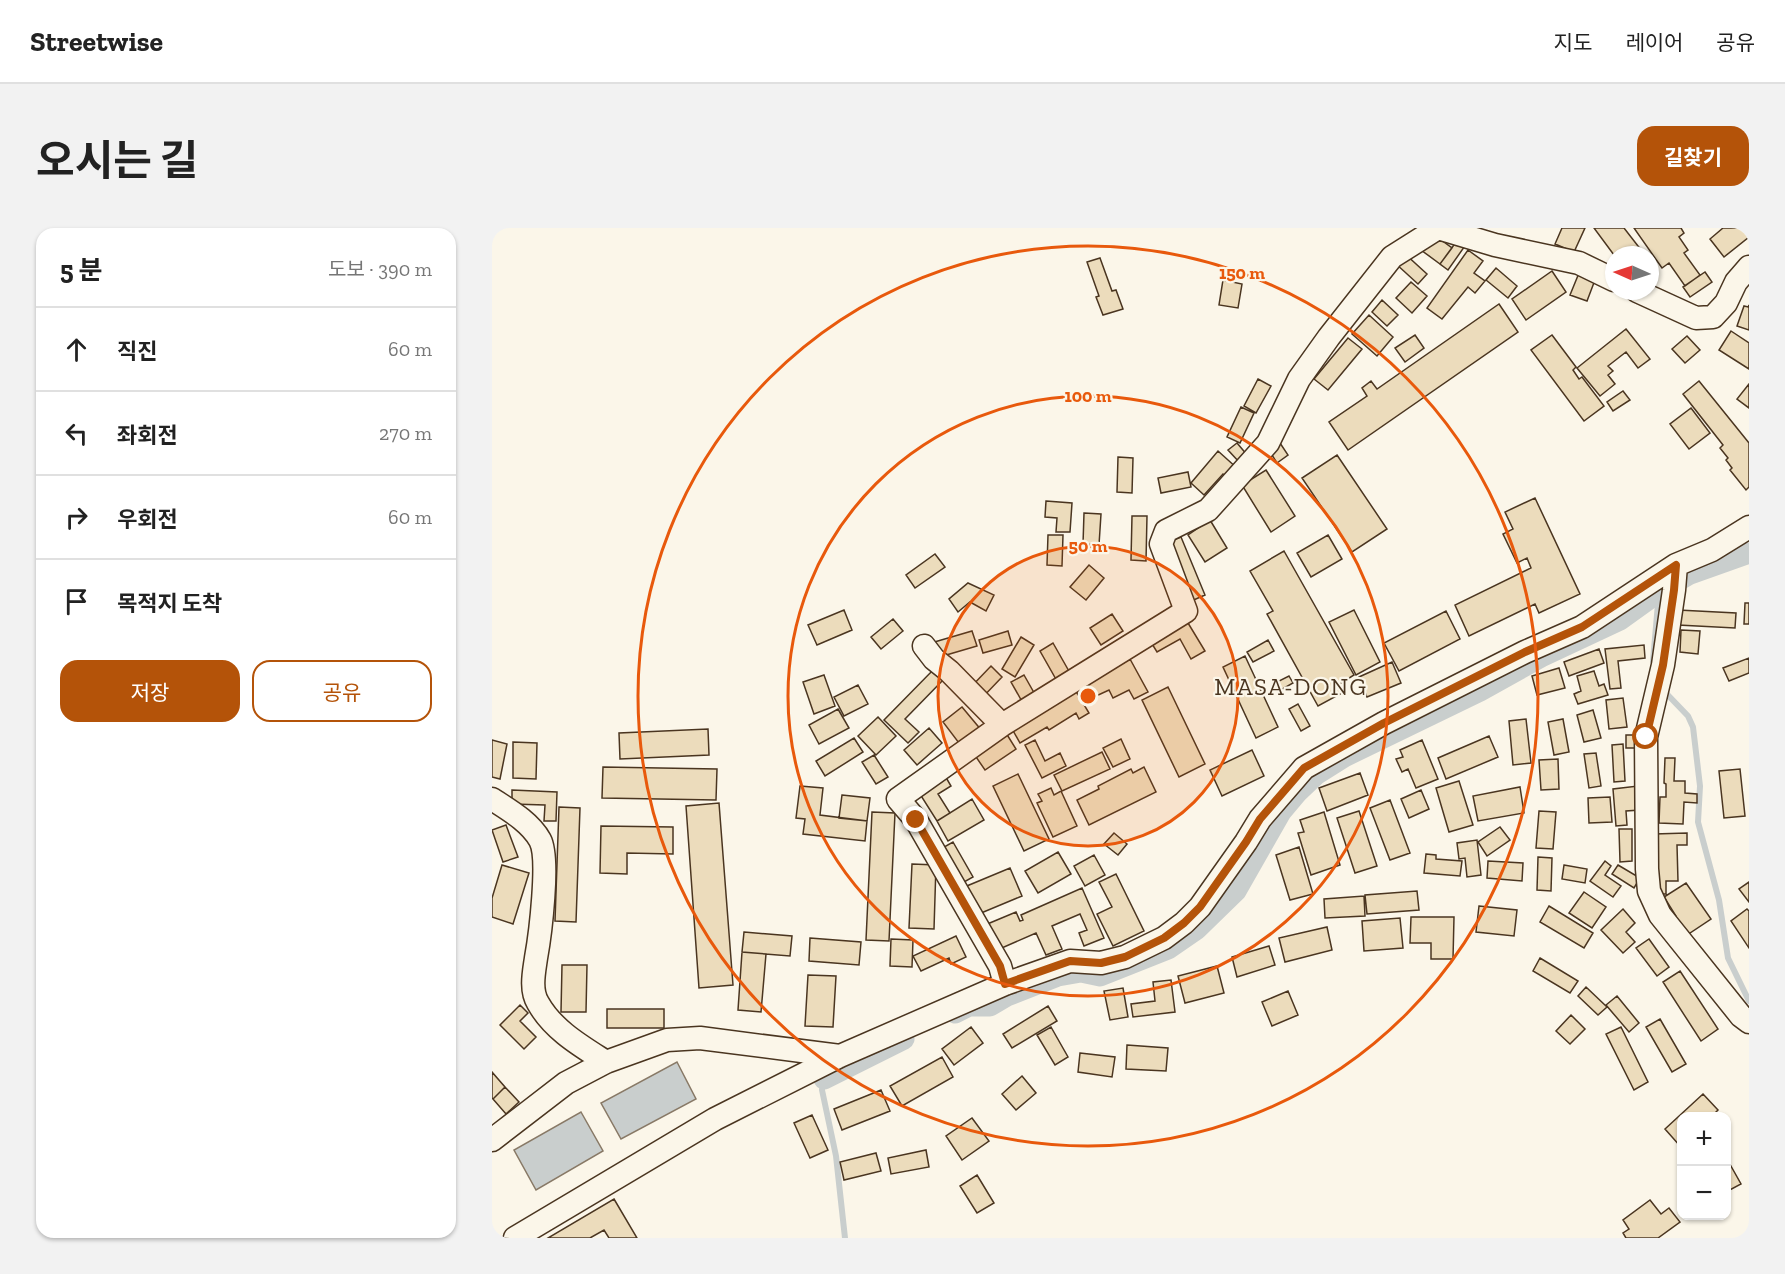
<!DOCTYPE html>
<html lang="ko">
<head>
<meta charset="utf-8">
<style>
	:root { --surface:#fff; --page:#f2f2f2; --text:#222; --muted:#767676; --line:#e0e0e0; --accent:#b45309 }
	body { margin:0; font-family:"Zilla Slab","Noto Sans KR",serif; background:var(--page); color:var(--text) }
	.controls { position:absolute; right:18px; bottom:18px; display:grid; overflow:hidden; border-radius:12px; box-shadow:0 2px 4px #0004 }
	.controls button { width:54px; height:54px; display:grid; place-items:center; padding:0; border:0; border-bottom:2px solid var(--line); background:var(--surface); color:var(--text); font:30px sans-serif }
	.compass { position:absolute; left:1113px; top:18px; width:54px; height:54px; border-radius:50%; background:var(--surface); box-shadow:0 2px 4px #0004; rotate:273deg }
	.stop { position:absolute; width:18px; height:18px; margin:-14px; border:4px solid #b45309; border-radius:50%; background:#fff }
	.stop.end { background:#b45309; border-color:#fff; box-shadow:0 2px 6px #0008 }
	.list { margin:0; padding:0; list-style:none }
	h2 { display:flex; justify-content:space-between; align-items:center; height:78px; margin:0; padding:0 24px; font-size:26px }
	h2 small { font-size:20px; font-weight:400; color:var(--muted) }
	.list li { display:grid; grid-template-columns:39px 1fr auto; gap:18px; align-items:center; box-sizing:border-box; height:84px; padding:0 24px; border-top:2px solid var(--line) }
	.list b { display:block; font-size:22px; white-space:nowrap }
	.list em { font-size:20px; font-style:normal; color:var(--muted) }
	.actions { display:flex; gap:12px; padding:18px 24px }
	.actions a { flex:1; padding:14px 0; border:2px solid var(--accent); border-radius:18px; text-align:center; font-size:21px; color:var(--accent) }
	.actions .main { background:var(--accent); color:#fff }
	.icon { flex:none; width:33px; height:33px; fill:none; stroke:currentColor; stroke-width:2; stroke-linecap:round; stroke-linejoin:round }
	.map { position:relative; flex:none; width:1257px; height:1010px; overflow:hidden; border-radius:18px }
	header { display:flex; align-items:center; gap:36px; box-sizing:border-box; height:84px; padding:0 30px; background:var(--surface); border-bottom:2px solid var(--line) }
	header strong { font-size:28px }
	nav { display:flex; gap:33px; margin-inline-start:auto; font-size:21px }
	.intro { display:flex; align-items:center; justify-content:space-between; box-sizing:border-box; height:144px; padding:0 36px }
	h1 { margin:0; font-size:42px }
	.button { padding:15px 27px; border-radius:18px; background:var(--accent); color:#fff; font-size:21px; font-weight:700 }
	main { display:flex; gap:36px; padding:0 36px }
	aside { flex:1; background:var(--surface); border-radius:18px; box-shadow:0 2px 4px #0004 }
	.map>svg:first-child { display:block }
	.water { fill:#c9cecd; stroke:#887966; stroke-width:1.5 }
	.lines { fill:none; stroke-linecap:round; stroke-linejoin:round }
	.stream { stroke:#c9cecd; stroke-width:6 }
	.canal { stroke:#c9cecd; stroke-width:21 }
	.building { fill:#ecdcbc; stroke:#4a3520; stroke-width:1.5 }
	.minor-casing { stroke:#4a3520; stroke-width:25 }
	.minor { stroke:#fbf6e9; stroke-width:22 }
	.route { stroke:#b45309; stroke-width:8 }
	.ring { fill:none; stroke:#e8590c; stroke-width:3 }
	.labels { text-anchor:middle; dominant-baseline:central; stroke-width:4.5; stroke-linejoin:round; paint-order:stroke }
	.quarter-label { font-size:24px; letter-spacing:1.5px; fill:#4a3520; stroke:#fbf6e9 }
	.centre { fill:#e8590c; stroke:#fbf6e9; stroke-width:3 }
	.ring-label { font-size:18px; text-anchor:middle; font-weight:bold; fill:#e8590c; stroke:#fbf6e9; stroke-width:4.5; stroke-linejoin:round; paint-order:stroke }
</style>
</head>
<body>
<header>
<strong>Streetwise</strong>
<nav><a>지도</a><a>레이어</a><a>공유</a></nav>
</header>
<div class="intro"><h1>오시는 길</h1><a class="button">길찾기</a></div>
<main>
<aside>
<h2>5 분<small>도보 · 390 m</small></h2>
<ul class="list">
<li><svg class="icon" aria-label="ahead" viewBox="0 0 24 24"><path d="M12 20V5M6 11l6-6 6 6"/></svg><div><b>직진</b></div><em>60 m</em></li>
<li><svg class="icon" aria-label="left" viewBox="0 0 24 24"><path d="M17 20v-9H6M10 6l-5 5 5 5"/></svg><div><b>좌회전</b></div><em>270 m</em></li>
<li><svg class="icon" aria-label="right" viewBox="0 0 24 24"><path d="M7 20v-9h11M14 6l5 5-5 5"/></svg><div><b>우회전</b></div><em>60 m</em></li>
<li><svg class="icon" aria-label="arrive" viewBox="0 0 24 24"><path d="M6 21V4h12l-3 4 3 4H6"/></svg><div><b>목적지 도착</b></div></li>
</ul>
<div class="actions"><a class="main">저장</a><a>공유</a></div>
</aside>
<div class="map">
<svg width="1257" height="1010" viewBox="0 0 1257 1010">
	<rect width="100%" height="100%" fill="#fbf6e9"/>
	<!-- water -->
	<path class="water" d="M185 834 204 871 129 911 109 875Z
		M89 884 111 923 44 962 22 922Z"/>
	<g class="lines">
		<!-- stream -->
		<path class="stream" d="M1161 433 1167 364
			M1172 463 1196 488 1201 499 1208 558 1206 594 1227 672 1236 730 1257 773
			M332 851 330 862 344 928 353 1010"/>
		<!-- canal -->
		<path class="canal" d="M463 785 477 778H498L515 768 566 748 589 744 608 748 676 721 705 701 744 663 789 584 805 565 825 546 852 529 988 463 1049 429 1128 392 1167 364 1198 346 1257 325
			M332 851 412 811"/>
	</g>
	<!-- building -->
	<path class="building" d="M1070 0H1093L1082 24 1063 16Z
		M1102 0H1132L1153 27H1122Z
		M1142 0H1189L1192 5 1187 9 1196 22 1192 25 1208 47 1193 58 1177 35 1170 40Z
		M1231 0H1257V9L1232 29 1218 11Z
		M941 6 960 20 948 36 929 22Z
		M967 10 975 15 956 42 948 36Z
		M976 22 991 33 982 45 993 53 983 65 976 59 950 91 935 80Z
		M912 25 935 46 926 56 903 35Z
		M608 30 620 63 624 62 631 81 611 87 604 69 607 68 595 34Z
		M1004 40 1025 58 1016 70 994 52Z
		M1060 43 1074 64 1034 92 1020 71Z
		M1213 44 1220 54 1198 69 1191 59Z
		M1087 45 1103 52 1095 73 1078 67Z
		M731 52 750 56 746 80 727 77Z
		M919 54 935 68 920 85 904 70Z
		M890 72 906 87 895 98 880 84Z
		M1007 76 1026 104 856 222 837 194 875 168 870 160 879 153 885 161Z
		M1257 77V102L1245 98 1252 78 1256 79Z
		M877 87 901 109 885 128 860 106Z
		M1134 101 1158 131 1146 140 1134 124 1116 138 1121 143 1116 147 1123 156 1108 168 1085 140Z
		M1239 103 1257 115V141L1227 122Z
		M923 107 932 120 913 134 903 120Z
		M1060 107 1084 139 1081 142 1087 151 1090 149 1112 178 1092 193 1039 122Z
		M1195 108 1208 122 1193 135 1180 121Z
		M856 110 870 121 836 162 822 151Z
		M766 151 779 158 764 185 752 178Z
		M1207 153 1257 215V259L1254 262 1238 242 1240 240 1234 232 1236 230 1228 220 1231 217 1191 166Z
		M1257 156V180L1245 171Z
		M1131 163 1138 172 1121 183 1115 174Z
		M749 179 762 185 748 215 735 209Z
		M1199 180 1218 205 1197 221 1178 196Z
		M786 212 796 227 785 235 775 219Z
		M745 215 756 228 748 235 736 222Z
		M726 223 746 241 737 251 731 246 712 267 699 255Z
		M845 227 895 301 860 324 810 250Z
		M626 229 641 230 640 265 625 264Z
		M774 242 803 288 779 304 750 257Z
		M696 244 699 259 669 265 666 250Z
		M1043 270 1088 366 1047 385 1043 376 977 408 963 377 1039 340 1035 330 1025 335 1011 306 1021 301 1013 284Z
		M554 273 580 275 578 304H564L565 290 553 289Z
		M592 285 609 286 607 317 591 316Z
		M640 288H655L654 333 639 332Z
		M718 292 735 320 713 334 696 307Z
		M556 307H571L570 338 555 337Z
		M836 307 850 331 819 349 805 325Z
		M689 309 713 367 697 374 673 315Z
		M792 323 862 447 846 457 850 465 826 478 775 386 781 383 758 343Z
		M443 326 453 339 423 360 414 347Z
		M597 337 612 350 594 372 578 359Z
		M476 355 502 367 494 383 478 374 466 384 457 371Z
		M1253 375H1257V396H1252Z
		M352 382 360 402 325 417 316 397Z
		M862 382 888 434 864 447 837 394Z
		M1186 382 1244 385 1243 400 1186 397Z
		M954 383 968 411 907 443 892 415Z
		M620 386 631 403 609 417 598 400Z
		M693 390 713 423 699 431 688 411 665 424 657 411Z
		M401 391 411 403 389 421 379 409Z
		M1189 402 1208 403 1206 426 1188 424Z
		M480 403 485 418 444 430 439 415Z
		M516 403 520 417 491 425 487 412Z
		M529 409 542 417 523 449 510 441Z
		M776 412 782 423 761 434 755 424Z
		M561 415 578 445 565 453 548 423Z
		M1152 417 1153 430 1126 433 1129 460 1118 461 1113 421Z
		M1107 421 1112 435 1077 448 1072 434Z
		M753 428 786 499 764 510 731 439Z
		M1257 430V445L1237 453 1231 440Z
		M638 431 656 464 642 471 637 462 621 470 617 462 602 469 595 455Z
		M900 434 909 455 875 469 867 449Z
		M499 438 510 449 488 472 477 461Z
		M443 440 453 450 413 491 427 504 416 515 392 492Z
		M1067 440 1073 460 1045 467 1040 448Z
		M1102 443 1107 458 1112 456 1116 467 1086 476 1082 466 1089 463 1085 448Z
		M332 447 343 478 322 486 311 454Z
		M532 447 545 470 532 477 519 454Z
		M797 448 801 455 787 463 783 455Z
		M366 457 376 476 352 488 342 469Z
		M676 459 713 536 687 549 650 472Z
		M582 460 597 485 587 491 584 485 557 502 555 499 528 515 519 499Z
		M1131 470 1135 499 1117 501 1114 472Z
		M806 476 818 498 809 503 797 481Z
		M470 479 490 503 470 519 451 494Z
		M346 481 357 500 327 516 317 497Z
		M1101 482 1109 510 1092 514 1085 487Z
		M386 489 404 508 384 527 366 508Z
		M1034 491 1039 535 1021 537 1017 493Z
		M1071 491 1077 524 1062 527 1056 494Z
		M437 500 450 515 425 537 412 522Z
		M216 501 217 527 128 531 127 505Z
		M514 505 524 521 493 542 482 526Z
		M1134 507H1146V520H1134Z
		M997 508 1006 529 954 551 946 530Z
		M362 510 371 524 333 548 324 533Z
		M629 511 638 531 621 539 611 520Z
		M0 512 15 516 8 551 0 549Z
		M543 512 553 533 568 525 574 538 550 550 533 517Z
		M930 512 946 551 924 560 916 541 910 544 904 531 911 529 908 522Z
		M21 514 45 515 44 551 21 550Z
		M1131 516 1133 553 1122 554 1120 517Z
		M760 522 772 548 730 568 718 542Z
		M610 524 618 541 570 563 562 547Z
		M1104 525 1109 558 1097 560 1092 526Z
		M382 527 396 549 384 556 370 534Z
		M1173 530H1183L1182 553H1193V565L1205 566V575L1192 574 1191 596 1167 595 1168 569H1174V556L1172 555Z
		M1066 531 1067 561 1049 562 1047 532Z
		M111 539 225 541 224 572 110 570Z
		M652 539 664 564 597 597 585 572 607 561 606 558 639 541 641 545Z
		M1248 541 1253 588 1232 590 1227 543Z
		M868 545 876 567 835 583 827 560Z
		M452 546 459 558 446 566 458 585 445 593 426 563Z
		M526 546 557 611 532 623 501 558Z
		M967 553 981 597 957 604 944 560Z
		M308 558 331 560 328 587 375 593 373 613 311 606 313 591 304 590Z
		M1146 558 1148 582 1134 583 1135 597 1124 598 1121 561Z
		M1028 559 1032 585 986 593 981 568Z
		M559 560 562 567 569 563 585 598 561 609 545 575 550 573 546 566Z
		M20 562 65 564 64 593H52L53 577 20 576Z
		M929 562 937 581 917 590 909 571Z
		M350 567 378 570 375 593 347 590Z
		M1118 569 1120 594 1097 595 1096 570Z
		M480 571 492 592 456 613 445 593Z
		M898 572 918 625 898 632 878 580Z
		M227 575 241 757 207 760 194 578Z
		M67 579 88 580 84 694 63 693Z
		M867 583 885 638 863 645 845 590Z
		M1047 583 1064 584 1061 621 1044 620Z
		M380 584 403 585 397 713 374 712Z
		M832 584 848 637 819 647 806 605 812 604 808 592Z
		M14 597 26 629 11 634 0 602Z
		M109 598 181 599V626L135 625V646L108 645Z
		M1008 599 1018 612 995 628 986 614Z
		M1127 601H1140V633L1128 634Z
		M622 605 635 616 626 627 612 616Z
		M1195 605V617H1185L1186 653H1174V666H1162V606Z
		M985 612 989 647 975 649 973 630 967 631 965 615Z
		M461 614 481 649 465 658 445 623Z
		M807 619 821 666 798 672 784 627Z
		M566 624 579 646 546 665 533 643Z
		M934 626 944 627V631L970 633 968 648 932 645Z
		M602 627 613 647 593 658 582 638Z
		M1046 629 1060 630 1059 663 1045 662Z
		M996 633 1031 635 1030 653 995 650Z
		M1113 633 1119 638 1113 647 1129 658 1121 669 1098 653Z
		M420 636 444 637 442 701 417 700Z
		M10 637 37 645 21 696 0 689V670Z
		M1072 637 1095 641 1093 655 1070 651Z
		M1126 637 1148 650 1142 660 1120 646Z
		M518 640 530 668 482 688 470 660Z
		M624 646 652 703 621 718 605 686 620 679 607 654Z
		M1257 654V674L1247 661Z
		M1194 655 1219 691 1192 709 1180 691 1184 688 1172 669Z
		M590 660 612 710 592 718 587 705 595 702 588 686 560 698 570 721 554 727 544 705 503 723 493 697 524 684 528 693 531 692 529 687Z
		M925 663 927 682 875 686 873 667Z
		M1092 664 1114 679 1100 700 1077 685Z
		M872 668 873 688 833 690 832 671Z
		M987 678 1025 682 1022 708 984 704Z
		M1057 678 1101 705 1092 720 1048 694Z
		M1131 681 1143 695 1134 704 1143 714 1131 725 1109 702Z
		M1255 681 1257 683V720L1239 693Z
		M919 689H962L961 731H939V715H918Z
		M908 690 911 720 872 723 870 693Z
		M835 699 840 722 793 734 787 710Z
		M252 704 300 708 298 728 250 724Z
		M464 708 474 729 459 736 457 730 429 743 421 728Z
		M318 710 369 714 367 737 317 733Z
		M399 711 421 712 420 739 398 738Z
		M1157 711 1177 739 1165 748 1144 720Z
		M777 718 783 737 745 749 740 729Z
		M250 724 274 726 269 784 246 782Z
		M1048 730 1086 753 1078 765 1041 743Z
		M70 737H95L94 784H69Z
		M725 738 732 765 693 775 686 748Z
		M1188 743 1226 801 1209 813 1171 754Z
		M316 747 344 748 341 799 313 798Z
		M679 752 683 784 641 789 639 776 663 773 661 754Z
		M1094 759 1115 779 1106 787 1086 768Z
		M631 760 636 789 618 792 612 763Z
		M796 763 806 787 780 798 770 774Z
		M1125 768 1147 795 1137 804 1114 777Z
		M28 777 36 785 28 793 44 809 32 821 8 797Z
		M556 778 565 793 520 820 511 806Z
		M115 781H172V800H115Z
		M1079 787 1093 801 1078 816 1064 803Z
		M1168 791 1194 836 1180 844 1154 799Z
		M479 799 491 815 462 837 450 821Z
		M559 799 576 829 563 837 545 807Z
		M1129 799 1156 854 1142 862 1114 806Z
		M635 817 676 820 674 843 634 841Z
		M588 825 623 829 620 849 586 844Z
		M450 829 461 849 410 878 398 858Z
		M0 844 13 859 1 871 0 870Z
		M530 848 544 865 524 882 510 866Z
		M13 859 27 874 14 886 1 871Z
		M389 862 398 883 350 902 342 881Z
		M1211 866 1226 882 1220 888H1190V916L1188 918 1173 901Z
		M320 887 336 922 318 930 302 895Z
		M480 890 497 913 470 932 454 908Z
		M434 922 437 939 399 946 396 930Z
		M384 925 389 943 352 952 348 934Z
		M1235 931 1249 956 1234 964V932Z
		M485 947 502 975 485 985 468 958Z
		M122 971 145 1010H117L112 1002 98 1010H56Z
		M1158 972 1169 986 1177 980 1188 994 1166 1010H1134L1131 1005 1137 1001 1131 992Z"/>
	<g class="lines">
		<defs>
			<path id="minor" d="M1145 63 1204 90 1221 89 1234 75 1244 54 1257 39
				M1184 337 1182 362 1171 437 1154 509 1155 641 1157 663 1168 687 1249 788 1257 794
				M432 418 442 431 457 443 510 497
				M0 571C17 582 38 594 48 612 58 630 48 708 44 730 42 744 38 762 46 775 61 802 89 818 114 834
				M513 756 508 738 424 592 406 571 510 497 694 383 669 316 674 303 716 282 776 215 807 151 837 109 900 29 946 0 1003 17 1087 35 1122 52
				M0 912 74 855 114 834 175 812 208 810 348 828
				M23 1010 223 891 348 828 513 756 578 733 609 735 633 729 672 710 692 695 708 679 754 614 768 591 812 540 892 495 1033 424 1090 399 1184 337 1220 322 1257 299"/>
		</defs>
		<!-- minor casing -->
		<use href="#minor" class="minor-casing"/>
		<!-- minor -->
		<use href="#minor" class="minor"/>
	</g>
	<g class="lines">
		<!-- route -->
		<path class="route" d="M424 592 508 738 513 756 578 733 609 735 633 729 672 710 692 695 708 679 754 614 768 591 812 540 892 495 1033 424 1090 399 1184 337 1182 362 1171 437 1154 509"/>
	</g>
	<!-- distance rings -->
	<circle cx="596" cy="468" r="150" fill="#e8590c" fill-opacity=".12"/>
	<g class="ring">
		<circle cx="596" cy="468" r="150"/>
		<circle cx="596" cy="468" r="300"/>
		<circle cx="596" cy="468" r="450"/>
	</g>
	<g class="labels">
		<!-- quarter labels -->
		<g class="quarter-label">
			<text x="799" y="458">MASA-DONG</text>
		</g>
	</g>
	<circle cx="596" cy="468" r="9" class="centre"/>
	<g class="ring-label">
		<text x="750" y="51">150 m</text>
		<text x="596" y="174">100 m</text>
		<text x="596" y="324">50 m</text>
	</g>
</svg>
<div class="controls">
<button>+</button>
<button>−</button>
</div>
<svg class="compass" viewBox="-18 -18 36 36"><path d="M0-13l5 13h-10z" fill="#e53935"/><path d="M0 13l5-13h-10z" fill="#767676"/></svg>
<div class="stop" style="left:1154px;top:509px"></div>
<div class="stop end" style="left:424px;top:592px"></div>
</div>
</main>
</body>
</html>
